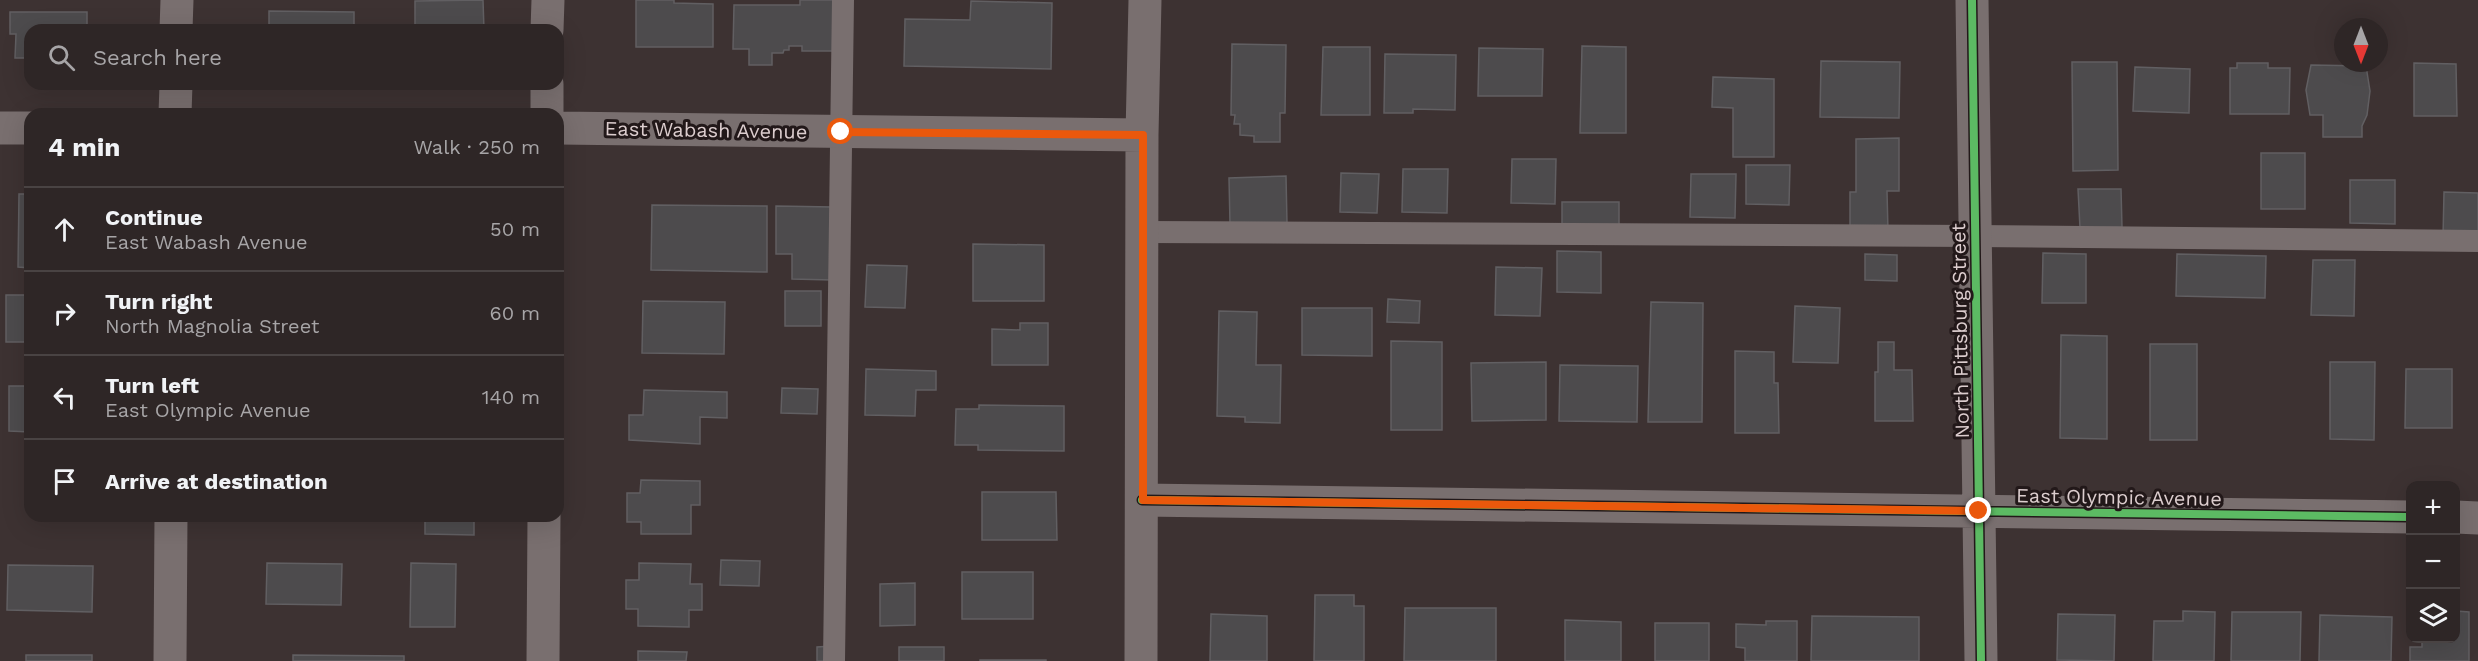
<!DOCTYPE html>
<html lang="en">
<head>
<meta charset="utf-8">
<style>
	:root { --surface:#2e2626; --page:#362e2e; --text:#f1f3f6; --muted:#a7a5a7; --line:#494343 }
	body { margin:0; font-family:"Work Sans",sans-serif; background:var(--page); color:var(--text) }
	.controls { position:absolute; right:18px; bottom:18px; display:grid; overflow:hidden; border-radius:12px; box-shadow:0 6px 24px #0002 }
	.controls button { width:54px; height:54px; display:grid; place-items:center; padding:0; border:0; border-bottom:2px solid var(--line); background:var(--surface); color:var(--text); font:30px sans-serif }
	.compass { position:absolute; left:2334px; top:18px; width:54px; height:54px; border-radius:50%; background:var(--surface); box-shadow:0 6px 24px #0002; rotate:180deg }
	.stop { position:absolute; width:18px; height:18px; margin:-14px; border:4px solid #ea580c; border-radius:50%; background:#fff }
	.stop.end { background:#ea580c; border-color:#fff; box-shadow:0 2px 6px #0008 }
	.list { margin:0; padding:0; list-style:none }
	h2 { display:flex; justify-content:space-between; align-items:center; height:78px; margin:0; padding:0 24px; font-size:26px }
	h2 small { font-size:20px; font-weight:400; color:var(--muted) }
	.list li { display:grid; grid-template-columns:39px 1fr auto; gap:18px; align-items:center; box-sizing:border-box; height:84px; padding:0 24px; border-top:2px solid var(--line) }
	.list b { display:block; font-size:22px; white-space:nowrap }
	.list p { margin:0; font-size:20px; white-space:nowrap; color:var(--muted) }
	.list em { font-size:20px; font-style:normal; color:var(--muted) }
	.icon { flex:none; width:33px; height:33px; fill:none; stroke:currentColor; stroke-width:2; stroke-linecap:round; stroke-linejoin:round }
	.map { position:relative; flex:none; width:2478px; height:661px; overflow:hidden }
	.search { position:absolute; background:var(--surface); box-shadow:0 6px 24px #0002; left:24px; top:24px; width:540px; height:66px; display:flex; align-items:center; gap:15px; box-sizing:border-box; padding:0 21px; border-radius:18px; color:var(--muted); font-size:22px }
	.panel { position:absolute; background:var(--surface); box-shadow:0 6px 24px #0002; left:24px; top:108px; width:540px; height:414px; border-radius:18px }
	.map>svg:first-child { display:block }
	.building { fill:#4d4b4d; stroke:#615f62; stroke-width:1.5 }
	.lines { fill:none; stroke-linecap:round; stroke-linejoin:round }
	.service { stroke:#796f6f; stroke-width:22 }
	.minor { stroke:#796f6f; stroke-width:33 }
	.cycleway-casing { stroke:#221819; stroke-width:11 }
	.cycleway { stroke:#5cba63; stroke-width:8 }
	.route { stroke:#ea580c; stroke-width:8 }
	.labels { text-anchor:middle; dominant-baseline:central; stroke-width:6; stroke-linejoin:round; paint-order:stroke }
	.street-label { font-size:20px; fill:#dccdce; stroke:#221819 }
</style>
</head>
<body>
<div class="map">
<svg width="2478" height="661" viewBox="0 0 2478 661">
	<rect width="100%" height="100%" fill="#3d3232"/>
	<!-- building -->
	<path class="building" d="M483 0 484 30H415V1Z
		M636 0H674V3L713 4V47H636Z
		M800 0H837L836 51H802V46H789V50H784L783 53H772V65H749V49H733L734 5H800Z
		M971 1 1052 3 1051 69 904 66 905 19 970 20Z
		M269 11 354 12V30H269Z
		M10 12H87V30H30V58H15L16 34H10Z
		M1232 44 1286 45 1285 113H1280V142H1254V136L1240 135V124H1234L1235 115H1231Z
		M1582 46 1626 47V133H1580Z
		M1323 47H1370V115H1321Z
		M1479 48 1543 49 1542 96H1478Z
		M1385 54 1456 55 1455 110 1413 109V113H1384Z
		M1821 61 1900 62 1899 118 1820 117Z
		M2072 62H2117L2118 170 2073 171Z
		M2237 63H2268V68H2290L2289 114H2230V68H2237Z
		M2414 63 2456 64 2457 116H2414Z
		M2311 65 2366 66 2370 91 2367 115 2362 126V137H2323V115H2310L2306 90Z
		M2135 67 2190 69 2189 113 2133 111Z
		M1713 77 1774 79V157H1733V108L1712 107Z
		M1899 138V191H1887L1888 231 1850 232V192H1856V139Z
		M2261 153H2305V209H2261Z
		M1512 159H1556L1555 204 1511 203Z
		M1746 165H1790L1789 205 1746 204Z
		M1403 169H1448L1447 213 1402 212Z
		M1341 173 1379 174 1377 213 1340 212Z
		M1691 174H1736L1735 218 1690 217Z
		M1286 176 1287 223 1230 224 1229 178Z
		M2350 180H2395V224L2350 223Z
		M2078 189H2121L2122 227 2080 228Z
		M2444 192 2478 193V237H2443Z
		M19 194H30V268L18 267Z
		M1562 202H1619V229L1562 228Z
		M652 205 767 206V272L651 270Z
		M776 206 833 207 832 280 792 279V254H776Z
		M973 244 1044 245V301H973Z
		M1557 251 1601 252V293L1557 292Z
		M2043 253 2086 254V303H2042Z
		M1865 254 1897 255V281L1865 280Z
		M2177 254 2266 256 2265 298 2176 296Z
		M2313 260H2355L2354 316 2311 315Z
		M867 265 907 266 905 308 865 307Z
		M1496 267 1542 268 1540 316 1495 315Z
		M785 291H821V326H785Z
		M6 295H30V342H6Z
		M1388 299 1420 301 1419 323 1387 322Z
		M643 301 725 302 724 354 642 353Z
		M1651 302 1703 303 1702 422H1648Z
		M1795 306 1840 308 1838 363 1793 362Z
		M1302 308H1372V356L1302 355Z
		M1219 311 1257 312 1256 365H1281L1280 423 1245 422V417L1217 416Z
		M1020 323H1048V365H992V329L1020 330Z
		M2061 335 2107 336V439L2060 438Z
		M1391 341 1442 342V430H1391Z
		M1878 342H1894V370H1912L1913 421H1875V372H1878Z
		M2150 344H2197V440H2150Z
		M1735 351 1774 352V383H1778L1779 433H1735Z
		M1546 362V420L1472 421 1471 363Z
		M2330 362H2375L2374 440 2330 439Z
		M1560 365 1638 366 1637 422 1559 421Z
		M866 369 936 371V390H916L915 416 865 415Z
		M2406 369H2452V428H2405Z
		M9 386H30V432L9 431Z
		M782 388 818 389 817 414 781 413Z
		M644 390 727 392V418L700 417V444L629 440V415H643Z
		M979 405 1064 406V451L978 450V445H955L956 409H979Z
		M641 480 700 481V505H691V534H641V522H627V493H640Z
		M982 492H1056L1057 540H982Z
		M425 516H474V535L425 534Z
		M721 560 760 561 759 586 720 585Z
		M267 563 342 564 341 605 266 604Z
		M411 563 456 564 455 627H410Z
		M639 563 691 564 690 584H702V610H689V627L638 626V609H626V580H639Z
		M8 565 93 566 92 612 7 610Z
		M962 572H1033V619H962Z
		M915 583V625L880 626V584Z
		M1315 595H1354V606H1364V661H1314Z
		M1405 608H1496V661H1404Z
		M2183 611 2215 612 2214 661H2153L2154 621H2183Z
		M2456 611 2469 612V661H2410V647H2422V638H2456Z
		M2232 612H2301L2300 661H2231Z
		M1211 614 1267 616V661H1210Z
		M2058 614 2115 615 2114 661 2057 660Z
		M2320 615 2392 617 2391 661H2319Z
		M1812 616 1919 617V661H1811Z
		M1565 620 1621 622V661H1565Z
		M1766 621H1797V661H1745V648L1736 647V624L1766 625Z
		M1655 623H1709V661H1655Z
		M832 646V661H817V647Z
		M899 647H944V661H899Z
		M638 651 687 652 686 661H638Z
		M26 655H92V661H26Z
		M293 655 404 656V661H293Z
		M980 660H1046V661H980Z"/>
	<g class="lines">
		<!-- service -->
		<path class="service" d="M1142 232 1975 236 2478 241
			M834 661 843 0"/>
		<!-- minor -->
		<path class="minor" d="M1972 0 1981 661
			M176 30 177 0
			M547 30 548 0
			M175 114 176 84
			M547 114V84
			M0 128H30
			M558 128 1142 135
			M1142 500 2410 517
			M2456 517 2478 518
			M170 661 171 516
			M543 661 544 516
			M1141 661 1142 135 1145 0"/>
		<defs>
			<path id="cycleway" d="M1972 0 1981 661
				M1142 500 2410 517"/>
		</defs>
		<!-- cycleway casing -->
		<use href="#cycleway" class="cycleway-casing"/>
		<!-- cycleway -->
		<use href="#cycleway" class="cycleway"/>
	</g>
	<g class="lines">
		<!-- route -->
		<path class="route" d="M841 132 1143 135V500L1979 511"/>
	</g>
	<g class="labels">
		<!-- street labels -->
		<g class="street-label">
			<text transform="translate(706 130) rotate(1)">East Wabash Avenue</text>
			<text transform="translate(1960 331) rotate(-91)">North Pittsburg Street</text>
			<text transform="translate(2119 497) rotate(1)">East Olympic Avenue</text>
		</g>
	</g>
</svg>
<div class="controls">
<button>+</button>
<button>−</button>
<button><svg class="icon" aria-label="layers" viewBox="0 0 24 24"><path d="M12 4l9 5-9 5-9-5zM3 14l9 5 9-5"/></svg></button>
</div>
<svg class="compass" viewBox="-18 -18 36 36"><path d="M0-13l5 13h-10z" fill="#e53935"/><path d="M0 13l5-13h-10z" fill="#a7a5a7"/></svg>
<div class="stop" style="left:841px;top:132px"></div>
<div class="stop end" style="left:1979px;top:511px"></div>
<div class="search"><svg class="icon" aria-label="search" viewBox="0 0 24 24"><circle cx="10" cy="10" r="6"/><path d="M15 15l6 6"/></svg>Search here</div>
<section class="panel">
<h2>4 min<small>Walk · 250 m</small></h2>
<ul class="list">
<li><svg class="icon" aria-label="ahead" viewBox="0 0 24 24"><path d="M12 20V5M6 11l6-6 6 6"/></svg><div><b>Continue</b><p>East Wabash Avenue</p></div><em>50 m</em></li>
<li><svg class="icon" aria-label="right" viewBox="0 0 24 24"><path d="M7 20v-9h11M14 6l5 5-5 5"/></svg><div><b>Turn right</b><p>North Magnolia Street</p></div><em>60 m</em></li>
<li><svg class="icon" aria-label="left" viewBox="0 0 24 24"><path d="M17 20v-9H6M10 6l-5 5 5 5"/></svg><div><b>Turn left</b><p>East Olympic Avenue</p></div><em>140 m</em></li>
<li><svg class="icon" aria-label="arrive" viewBox="0 0 24 24"><path d="M6 21V4h12l-3 4 3 4H6"/></svg><div><b>Arrive at destination</b></div></li>
</ul>
</section>
</div>
</body>
</html>
